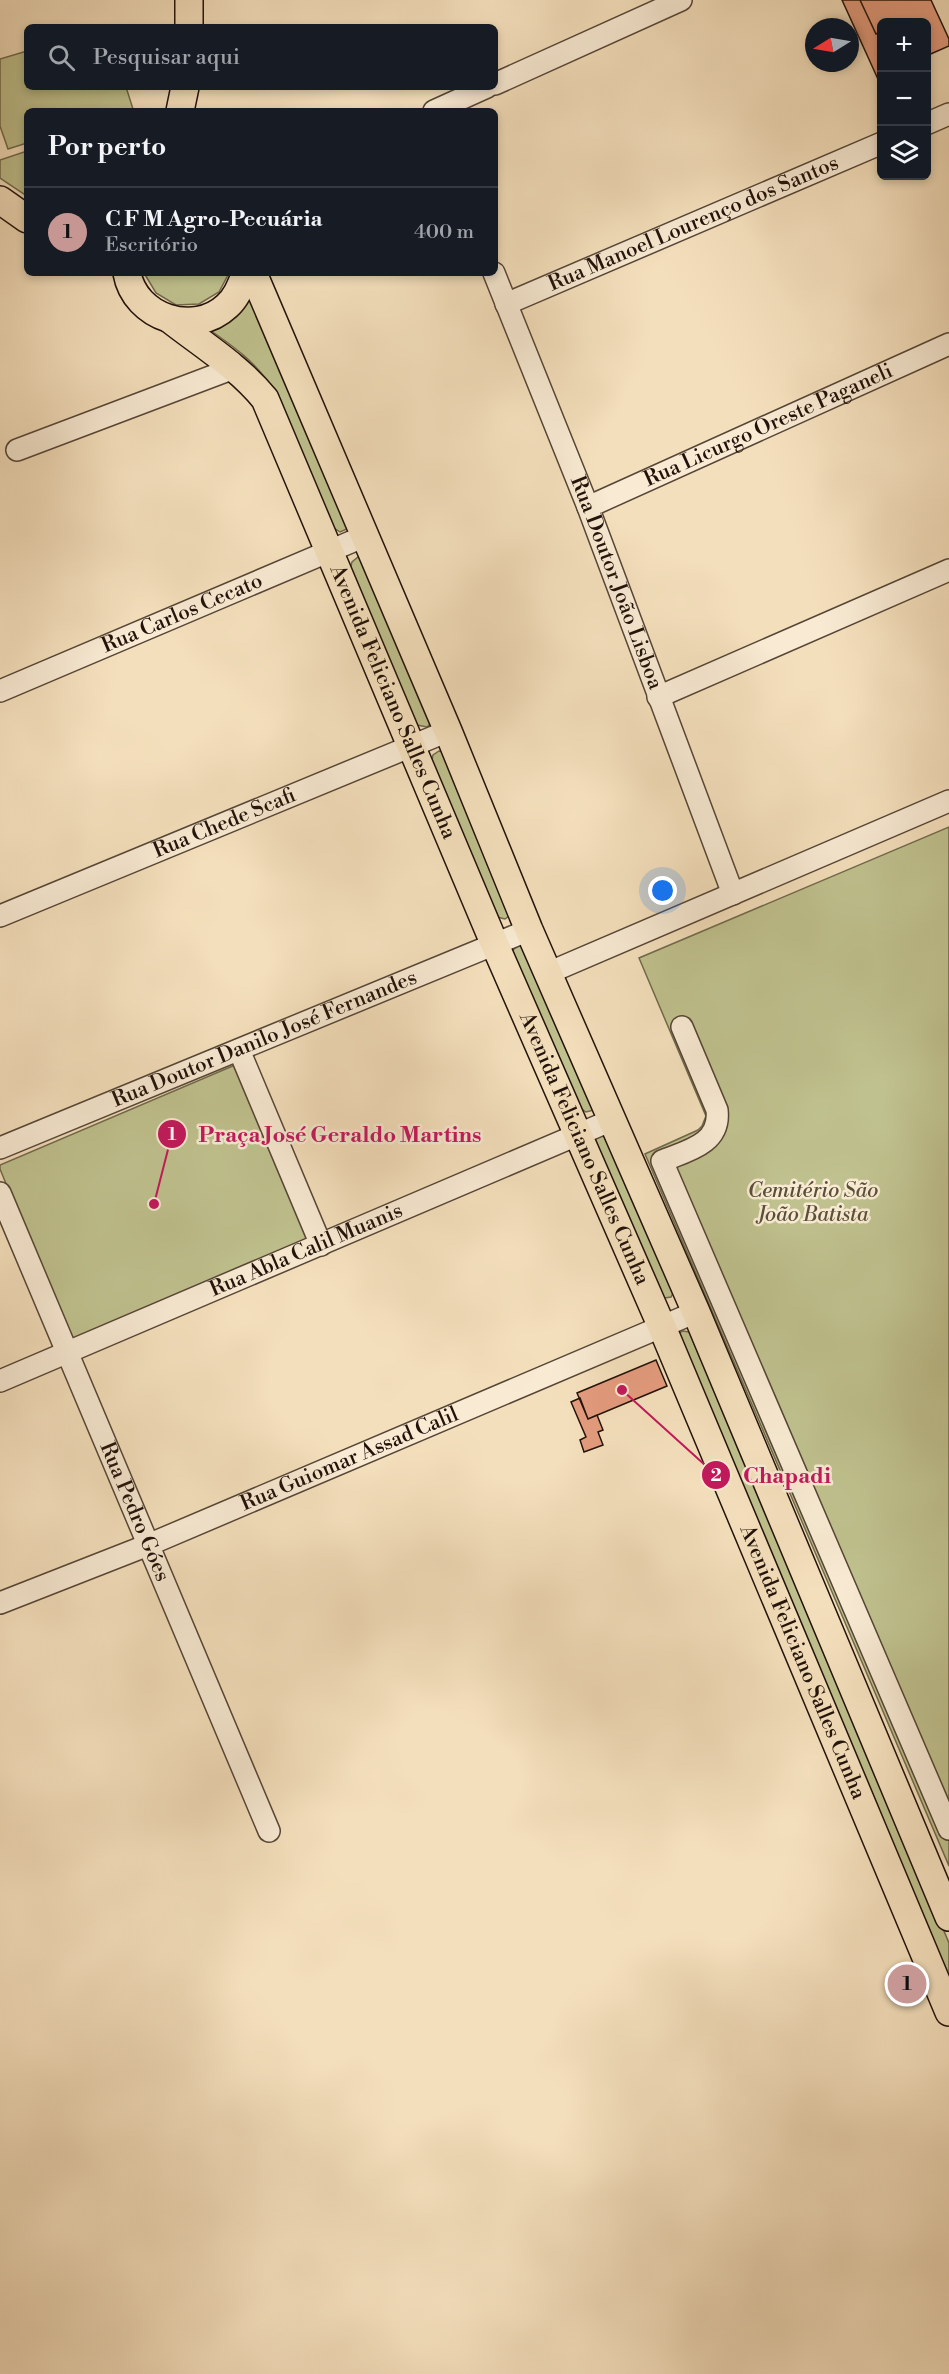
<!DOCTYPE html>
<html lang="pt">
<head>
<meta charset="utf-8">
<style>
	:root { --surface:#171b24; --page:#20242c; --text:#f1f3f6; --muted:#9ea1a6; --line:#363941; --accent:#c59692 }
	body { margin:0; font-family:"Libre Bodoni",serif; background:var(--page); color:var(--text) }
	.controls { position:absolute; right:18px; top:18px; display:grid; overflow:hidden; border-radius:9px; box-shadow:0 3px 9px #0003 }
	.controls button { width:54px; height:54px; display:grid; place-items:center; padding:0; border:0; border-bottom:2px solid var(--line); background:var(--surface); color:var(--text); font:30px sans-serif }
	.compass { position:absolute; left:805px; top:18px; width:54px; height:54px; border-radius:50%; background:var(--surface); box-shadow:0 3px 9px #0003; rotate:259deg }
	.you { position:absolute; left:663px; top:891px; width:21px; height:21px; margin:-15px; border:4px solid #fff; border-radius:50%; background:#1a73e8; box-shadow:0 0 0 9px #1a73e833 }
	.badge { display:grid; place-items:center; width:39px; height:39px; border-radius:50%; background:var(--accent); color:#111; font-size:20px; font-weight:700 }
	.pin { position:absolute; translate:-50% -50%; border:3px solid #fff; box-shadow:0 2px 6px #0006 }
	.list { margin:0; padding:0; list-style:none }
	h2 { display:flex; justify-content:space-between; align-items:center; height:78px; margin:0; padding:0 24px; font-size:26px }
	h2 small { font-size:20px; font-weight:400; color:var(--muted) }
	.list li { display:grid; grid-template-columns:39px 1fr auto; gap:18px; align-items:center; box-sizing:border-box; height:90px; padding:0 24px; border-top:2px solid var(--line) }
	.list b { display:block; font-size:22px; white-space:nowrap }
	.list p { margin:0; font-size:20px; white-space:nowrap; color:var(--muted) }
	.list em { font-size:20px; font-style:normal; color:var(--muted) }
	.icon { flex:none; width:33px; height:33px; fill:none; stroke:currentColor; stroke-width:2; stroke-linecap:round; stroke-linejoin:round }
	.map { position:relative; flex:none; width:949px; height:2374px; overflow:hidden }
	.search { position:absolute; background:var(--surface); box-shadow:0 3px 9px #0003; left:24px; top:24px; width:474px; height:66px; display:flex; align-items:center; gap:15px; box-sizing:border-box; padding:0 21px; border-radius:9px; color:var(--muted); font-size:22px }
	.panel { position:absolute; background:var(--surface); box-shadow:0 3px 9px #0003; left:24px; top:108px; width:474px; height:168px; border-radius:9px }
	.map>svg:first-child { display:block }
	.green { fill:#bfc18e; stroke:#706a4c; stroke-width:1.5 }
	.building { fill:#e49c7e; stroke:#22120a; stroke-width:1.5 }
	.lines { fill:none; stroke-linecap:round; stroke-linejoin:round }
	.minor-casing { stroke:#564536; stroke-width:24 }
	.major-casing { stroke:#22120a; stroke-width:30 }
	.minor { stroke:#f8ead3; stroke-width:21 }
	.major { stroke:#f4dfbc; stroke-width:27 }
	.labels { text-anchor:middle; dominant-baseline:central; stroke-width:5; stroke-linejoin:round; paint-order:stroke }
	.street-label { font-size:21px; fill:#22120a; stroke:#f8ead3 }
	.park-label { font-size:21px; font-style:italic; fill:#594f38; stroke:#f8ead3 }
	.leader { fill:none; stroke:#c2185b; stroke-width:2 }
	.callout-dot { fill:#c2185b; stroke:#f8ead3; stroke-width:2 }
	.mark-label { font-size:18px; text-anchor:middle; font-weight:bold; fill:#fff }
	.callout-label { font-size:22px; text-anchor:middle; font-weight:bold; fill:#c2185b; stroke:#f8ead3; stroke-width:5; stroke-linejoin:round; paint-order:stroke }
</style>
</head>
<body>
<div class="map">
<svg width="949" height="2374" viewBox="0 0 949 2374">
	<rect width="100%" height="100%" fill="#f4dfbc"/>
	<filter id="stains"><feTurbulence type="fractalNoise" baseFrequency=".00333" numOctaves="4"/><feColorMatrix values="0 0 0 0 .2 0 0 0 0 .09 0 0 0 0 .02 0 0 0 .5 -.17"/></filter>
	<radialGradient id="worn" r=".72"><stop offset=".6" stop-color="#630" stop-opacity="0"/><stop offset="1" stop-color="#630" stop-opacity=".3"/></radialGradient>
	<!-- green -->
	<path class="green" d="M27 51V87H126L133 109 128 111H27V143L8 149 0 126V59Z
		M27 151V196L0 178V160Z
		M144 273H229L219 292 199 304 176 305 156 293Z
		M247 295 252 299 352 520 347 529 340 532 331 526 273 389C256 362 233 346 207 328Z
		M358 557H364L432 722 427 727 417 725 350 569 352 562Z
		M439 751 447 753 512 914 505 919 497 917 431 764 433 755Z
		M949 827V1866L645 1154 698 1130 702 1126 706 1116 639 958Z
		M520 944H528L594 1110 586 1112 580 1108 514 956 513 950Z
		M235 1065 309 1239 70 1340 0 1169V1165Z
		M602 1134 611 1137 674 1291 671 1297 658 1299 594 1143 596 1138Z
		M683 1331 689 1332 949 1943V1983L676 1334Z"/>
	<!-- building -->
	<path class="building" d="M842 0H860L876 34 882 31V88Z
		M860 0H931L949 39V46L926 56V22H906L905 20 900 22H882V31L876 34Z
		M656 1360 667 1386 588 1419 577 1393Z
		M580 1398 588 1419 597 1415 603 1430 598 1432 603 1445 584 1452 580 1440 586 1437 571 1402Z"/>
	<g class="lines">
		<defs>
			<g id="minor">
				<path d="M495 84 681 0"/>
				<path d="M434 111 487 87"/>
				<path d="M926 124 949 114"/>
				<path id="s1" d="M494 273 588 507 733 894"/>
				<path id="s2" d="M506 304 882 143"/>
				<path d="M17 450 234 368"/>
				<path id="s3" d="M588 507 949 344"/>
				<path id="s4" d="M0 691 365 536"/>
				<path d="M658 697 949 570"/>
				<path id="s5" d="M0 916 448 731"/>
				<path d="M548 973 949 801"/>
				<path d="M682 1027 717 1110C721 1144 687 1151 662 1161L949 1829"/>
				<path d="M239 1050 321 1245"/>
				<path id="s6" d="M0 1148 529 930"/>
				<path id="s7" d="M0 1193 269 1831"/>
				<path id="s8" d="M0 1381 612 1120"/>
				<path id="s9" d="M0 1603 148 1545 696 1312"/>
			</g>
			<g id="major">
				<path d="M189 27V0"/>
				<path d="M180 111 185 87"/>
				<path d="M0 200 27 219"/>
				<path d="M127 273C135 318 194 337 227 306 237 297 241 285 246 273"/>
				<path d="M253 273 448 731 529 930 696 1312 949 1917"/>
				<path id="s10" d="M171 320C203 345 239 367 265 399L495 945 662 1327 949 2012"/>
			</g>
		</defs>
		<!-- minor casing -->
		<use href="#minor" class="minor-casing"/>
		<!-- major casing -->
		<use href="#major" class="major-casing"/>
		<!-- minor -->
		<use href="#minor" class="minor"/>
		<!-- major -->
		<use href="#major" class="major"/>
	</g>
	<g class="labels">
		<!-- street labels -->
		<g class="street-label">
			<text stroke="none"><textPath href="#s2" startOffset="204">Rua Manoel Lourenço dos Santos</textPath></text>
			<text stroke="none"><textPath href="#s3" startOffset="198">Rua Licurgo Oreste Paganeli</textPath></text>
			<text stroke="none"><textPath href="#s1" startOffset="333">Rua Doutor João Lisboa</textPath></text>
			<text stroke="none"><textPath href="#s4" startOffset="198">Rua Carlos Cecato</textPath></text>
			<text stroke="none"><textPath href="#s10" startOffset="452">Avenida Feliciano Salles Cunha</textPath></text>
			<text stroke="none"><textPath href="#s5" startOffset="243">Rua Chede Scafi</textPath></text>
			<text stroke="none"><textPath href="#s6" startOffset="286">Rua Doutor Danilo José Fernandes</textPath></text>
			<text stroke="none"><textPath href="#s10" startOffset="938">Avenida Feliciano Salles Cunha</textPath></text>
			<text stroke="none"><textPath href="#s8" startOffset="333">Rua Abla Calil Muanis</textPath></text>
			<text stroke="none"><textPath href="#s9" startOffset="378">Rua Guiomar Assad Calil</textPath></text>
			<text stroke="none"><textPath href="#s7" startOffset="346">Rua Pedro Góes</textPath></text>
			<text stroke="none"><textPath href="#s10" startOffset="1496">Avenida Feliciano Salles Cunha</textPath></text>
		</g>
		<!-- park labels -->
		<g class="park-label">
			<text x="813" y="1191">Cemitério São<tspan x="813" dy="24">João Batista</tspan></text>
		</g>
	</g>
	<!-- callouts -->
	<path class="leader" d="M154 1204L172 1134M622 1390L716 1475"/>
	<g class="callout-dot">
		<circle cx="154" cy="1204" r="6"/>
		<circle cx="622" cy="1390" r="6"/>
		<circle cx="172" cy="1134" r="15"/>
		<circle cx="716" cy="1475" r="15"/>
	</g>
	<g class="mark-label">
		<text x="172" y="1140">1</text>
		<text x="716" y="1481">2</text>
	</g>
	<g class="callout-label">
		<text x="340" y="1142">Praça José Geraldo Martins</text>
		<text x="787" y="1483">Chapadi</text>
	</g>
	<rect width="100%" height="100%" filter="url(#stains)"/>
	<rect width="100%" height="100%" fill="url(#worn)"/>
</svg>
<div class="controls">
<button>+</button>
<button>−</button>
<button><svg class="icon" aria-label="layers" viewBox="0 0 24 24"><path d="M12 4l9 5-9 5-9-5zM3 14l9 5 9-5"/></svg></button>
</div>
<svg class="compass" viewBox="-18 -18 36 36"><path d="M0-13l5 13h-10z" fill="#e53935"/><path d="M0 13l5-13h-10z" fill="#9ea1a6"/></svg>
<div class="you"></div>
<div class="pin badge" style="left:907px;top:1984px">1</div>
<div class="search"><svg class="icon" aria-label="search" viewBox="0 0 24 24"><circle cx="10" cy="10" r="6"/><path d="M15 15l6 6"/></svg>Pesquisar aqui</div>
<section class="panel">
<h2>Por perto<small></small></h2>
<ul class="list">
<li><span class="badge">1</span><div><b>C F M Agro-Pecuária</b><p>Escritório</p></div><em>400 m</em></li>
</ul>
</section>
</div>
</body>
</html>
